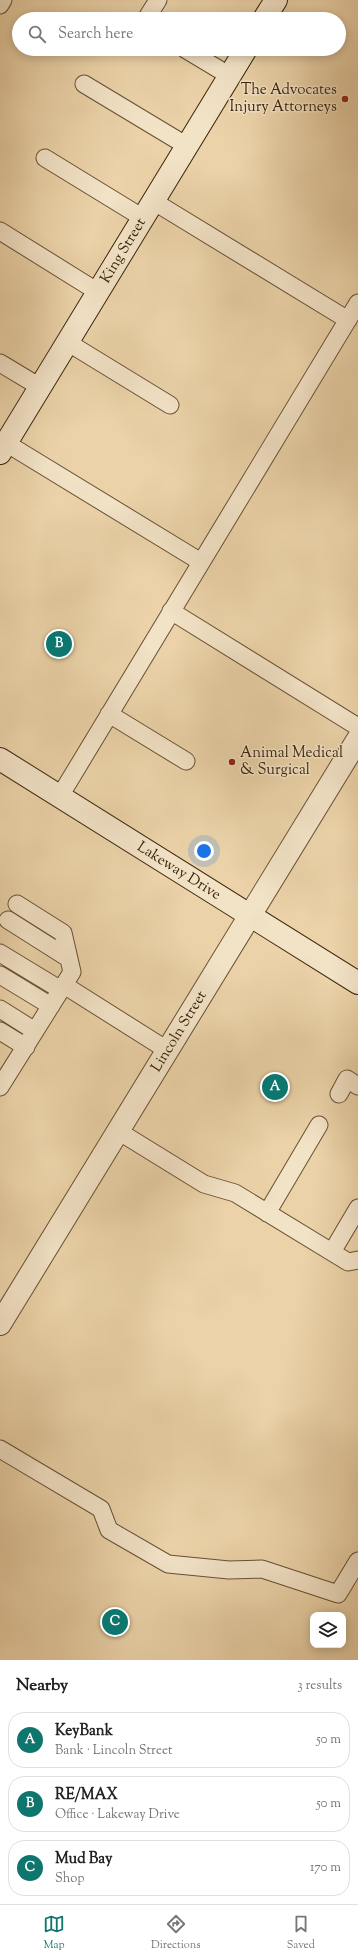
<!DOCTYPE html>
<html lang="en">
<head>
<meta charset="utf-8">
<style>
	:root { --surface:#fff; --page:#f2f2f2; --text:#222; --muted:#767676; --line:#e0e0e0; --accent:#0f766e }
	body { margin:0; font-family:"Sorts Mill Goudy",serif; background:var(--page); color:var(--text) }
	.controls { position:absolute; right:12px; bottom:12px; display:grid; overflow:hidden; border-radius:8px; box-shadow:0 2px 10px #0003 }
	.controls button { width:36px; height:36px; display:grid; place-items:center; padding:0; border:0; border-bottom:1px solid var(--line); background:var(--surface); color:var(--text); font:20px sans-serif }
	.you { position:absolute; left:204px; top:851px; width:14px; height:14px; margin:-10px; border:3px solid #fff; border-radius:50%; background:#1a73e8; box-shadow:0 0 0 6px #1a73e833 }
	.badge { display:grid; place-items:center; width:26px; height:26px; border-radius:50%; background:var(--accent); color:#fff; font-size:13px; font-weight:700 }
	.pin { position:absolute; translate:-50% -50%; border:2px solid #fff; box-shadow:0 1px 4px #0006 }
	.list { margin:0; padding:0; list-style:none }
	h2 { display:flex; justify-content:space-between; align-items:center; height:52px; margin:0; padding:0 16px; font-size:17px }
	h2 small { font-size:13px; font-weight:400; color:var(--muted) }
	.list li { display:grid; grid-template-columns:26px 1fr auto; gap:12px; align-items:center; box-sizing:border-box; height:56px; margin:0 8px 8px; padding:0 8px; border:1px solid var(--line); border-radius:16px }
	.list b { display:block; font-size:15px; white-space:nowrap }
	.list p { margin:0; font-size:13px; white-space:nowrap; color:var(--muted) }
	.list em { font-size:13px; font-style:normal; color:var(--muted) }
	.icon { flex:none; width:22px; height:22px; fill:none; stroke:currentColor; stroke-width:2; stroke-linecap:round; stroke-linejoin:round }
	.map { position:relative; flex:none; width:358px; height:1660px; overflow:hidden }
	.search { position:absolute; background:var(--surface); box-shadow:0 2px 10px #0003; left:12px; right:12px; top:12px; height:44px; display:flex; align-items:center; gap:10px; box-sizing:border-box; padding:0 14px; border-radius:22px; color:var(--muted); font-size:15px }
	.sheet { height:244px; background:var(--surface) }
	nav { display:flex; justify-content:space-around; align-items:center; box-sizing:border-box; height:56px; border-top:1px solid var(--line); background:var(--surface); font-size:11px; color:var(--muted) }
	nav a { display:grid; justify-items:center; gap:2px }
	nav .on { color:var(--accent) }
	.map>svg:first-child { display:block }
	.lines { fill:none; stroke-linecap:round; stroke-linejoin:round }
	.service-casing { stroke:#675033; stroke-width:19 }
	.tertiary-casing { stroke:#675033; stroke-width:24 }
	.secondary-casing { stroke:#3b250c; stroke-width:24 }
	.service { stroke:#f2e2c6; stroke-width:17 }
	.tertiary { stroke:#f2e2c6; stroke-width:22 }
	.secondary { stroke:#f2e2c6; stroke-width:22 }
	.poi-dot { fill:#8f2418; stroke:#f2e2c6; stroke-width:1.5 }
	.labels { text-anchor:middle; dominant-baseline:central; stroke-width:3; stroke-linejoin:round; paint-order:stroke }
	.poi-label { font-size:15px; fill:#3b250c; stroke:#f2e2c6; text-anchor:end }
	.street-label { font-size:15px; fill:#3b250c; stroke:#f2e2c6 }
</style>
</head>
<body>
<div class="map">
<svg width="358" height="1660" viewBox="0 0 358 1660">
	<rect width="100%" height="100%" fill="#ebd2a8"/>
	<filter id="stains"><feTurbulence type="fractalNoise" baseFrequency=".005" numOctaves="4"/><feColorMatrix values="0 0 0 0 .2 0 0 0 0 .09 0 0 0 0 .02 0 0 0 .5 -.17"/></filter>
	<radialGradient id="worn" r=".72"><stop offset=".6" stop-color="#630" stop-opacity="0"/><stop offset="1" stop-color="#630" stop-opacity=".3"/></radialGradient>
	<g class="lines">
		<defs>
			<path id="service" d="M0 5 3 0
				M146 19 158 0
				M185 49 230 76
				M84 84 187 146
				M45 158 143 218
				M153 201 348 320
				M0 231 98 292
				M67 342 170 405
				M0 363 40 387
				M6 443 201 562
				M171 611 358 727
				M109 714 186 761
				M60 796 358 303
				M8 920 68 958
				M0 953 61 990
				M0 975 51 1006
				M64 985 167 1050
				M0 1009 35 1031
				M0 1031 26 1047
				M0 1087 72 972 63 933 17 904
				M339 1094 347 1079 358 1086
				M118 1131 204 1184 235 1193 348 1262 358 1260
				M267 1213 319 1125
				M332 1252 358 1208
				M0 1449 101 1509 109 1530 168 1564 229 1570 262 1569 338 1594 358 1561"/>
			<g id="tertiary">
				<path id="s1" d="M0 1324 358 739"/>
			</g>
			<g id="secondary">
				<path d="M264 19 276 0"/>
				<path id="s2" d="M0 453 246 49"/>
				<path id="s3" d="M0 759 358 983"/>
			</g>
		</defs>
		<!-- service casing -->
		<use href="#service" class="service-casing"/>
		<!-- tertiary casing -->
		<use href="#tertiary" class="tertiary-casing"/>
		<!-- secondary casing -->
		<use href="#secondary" class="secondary-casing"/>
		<!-- service -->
		<use href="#service" class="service"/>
		<!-- tertiary -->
		<use href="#tertiary" class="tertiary"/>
		<!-- secondary -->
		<use href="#secondary" class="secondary"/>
	</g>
	<!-- markers -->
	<g class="poi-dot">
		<circle cx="345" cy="99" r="4"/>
		<circle cx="232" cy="762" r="4"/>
	</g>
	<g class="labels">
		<!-- poi labels -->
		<g class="poi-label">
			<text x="337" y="90">The Advocates<tspan x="337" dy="17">Injury Attorneys</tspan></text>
			<text x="240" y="753" text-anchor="start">Animal Medical<tspan x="240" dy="17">&amp; Surgical</tspan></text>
		</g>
		<!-- street labels -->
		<g class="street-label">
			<text stroke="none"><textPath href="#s2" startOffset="237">King Street</textPath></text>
			<text stroke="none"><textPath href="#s3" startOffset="211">Lakeway Drive</textPath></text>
			<text stroke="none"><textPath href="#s1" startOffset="343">Lincoln Street</textPath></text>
		</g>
	</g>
	<rect width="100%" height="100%" filter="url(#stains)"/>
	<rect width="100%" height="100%" fill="url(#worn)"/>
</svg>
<div class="controls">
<button><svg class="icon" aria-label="layers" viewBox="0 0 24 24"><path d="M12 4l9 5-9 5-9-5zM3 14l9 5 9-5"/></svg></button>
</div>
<div class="you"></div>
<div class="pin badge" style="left:275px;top:1087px">A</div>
<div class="pin badge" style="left:59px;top:644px">B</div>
<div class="pin badge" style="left:115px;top:1622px">C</div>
<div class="search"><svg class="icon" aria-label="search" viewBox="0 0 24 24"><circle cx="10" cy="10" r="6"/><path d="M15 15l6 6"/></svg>Search here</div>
</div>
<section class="sheet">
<h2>Nearby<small>3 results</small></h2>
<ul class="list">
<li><span class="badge">A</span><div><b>KeyBank</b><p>Bank · Lincoln Street</p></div><em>50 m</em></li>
<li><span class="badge">B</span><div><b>RE/MAX</b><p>Office · Lakeway Drive</p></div><em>50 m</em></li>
<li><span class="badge">C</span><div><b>Mud Bay</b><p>Shop</p></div><em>170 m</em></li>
</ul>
</section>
<nav>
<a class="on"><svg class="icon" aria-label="map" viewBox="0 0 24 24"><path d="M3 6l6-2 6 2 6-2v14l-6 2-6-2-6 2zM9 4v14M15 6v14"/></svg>Map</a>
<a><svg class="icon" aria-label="directions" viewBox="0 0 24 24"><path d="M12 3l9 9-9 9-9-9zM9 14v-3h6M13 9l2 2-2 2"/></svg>Directions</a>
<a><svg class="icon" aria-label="saved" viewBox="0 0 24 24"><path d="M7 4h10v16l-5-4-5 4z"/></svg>Saved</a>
</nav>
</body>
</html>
